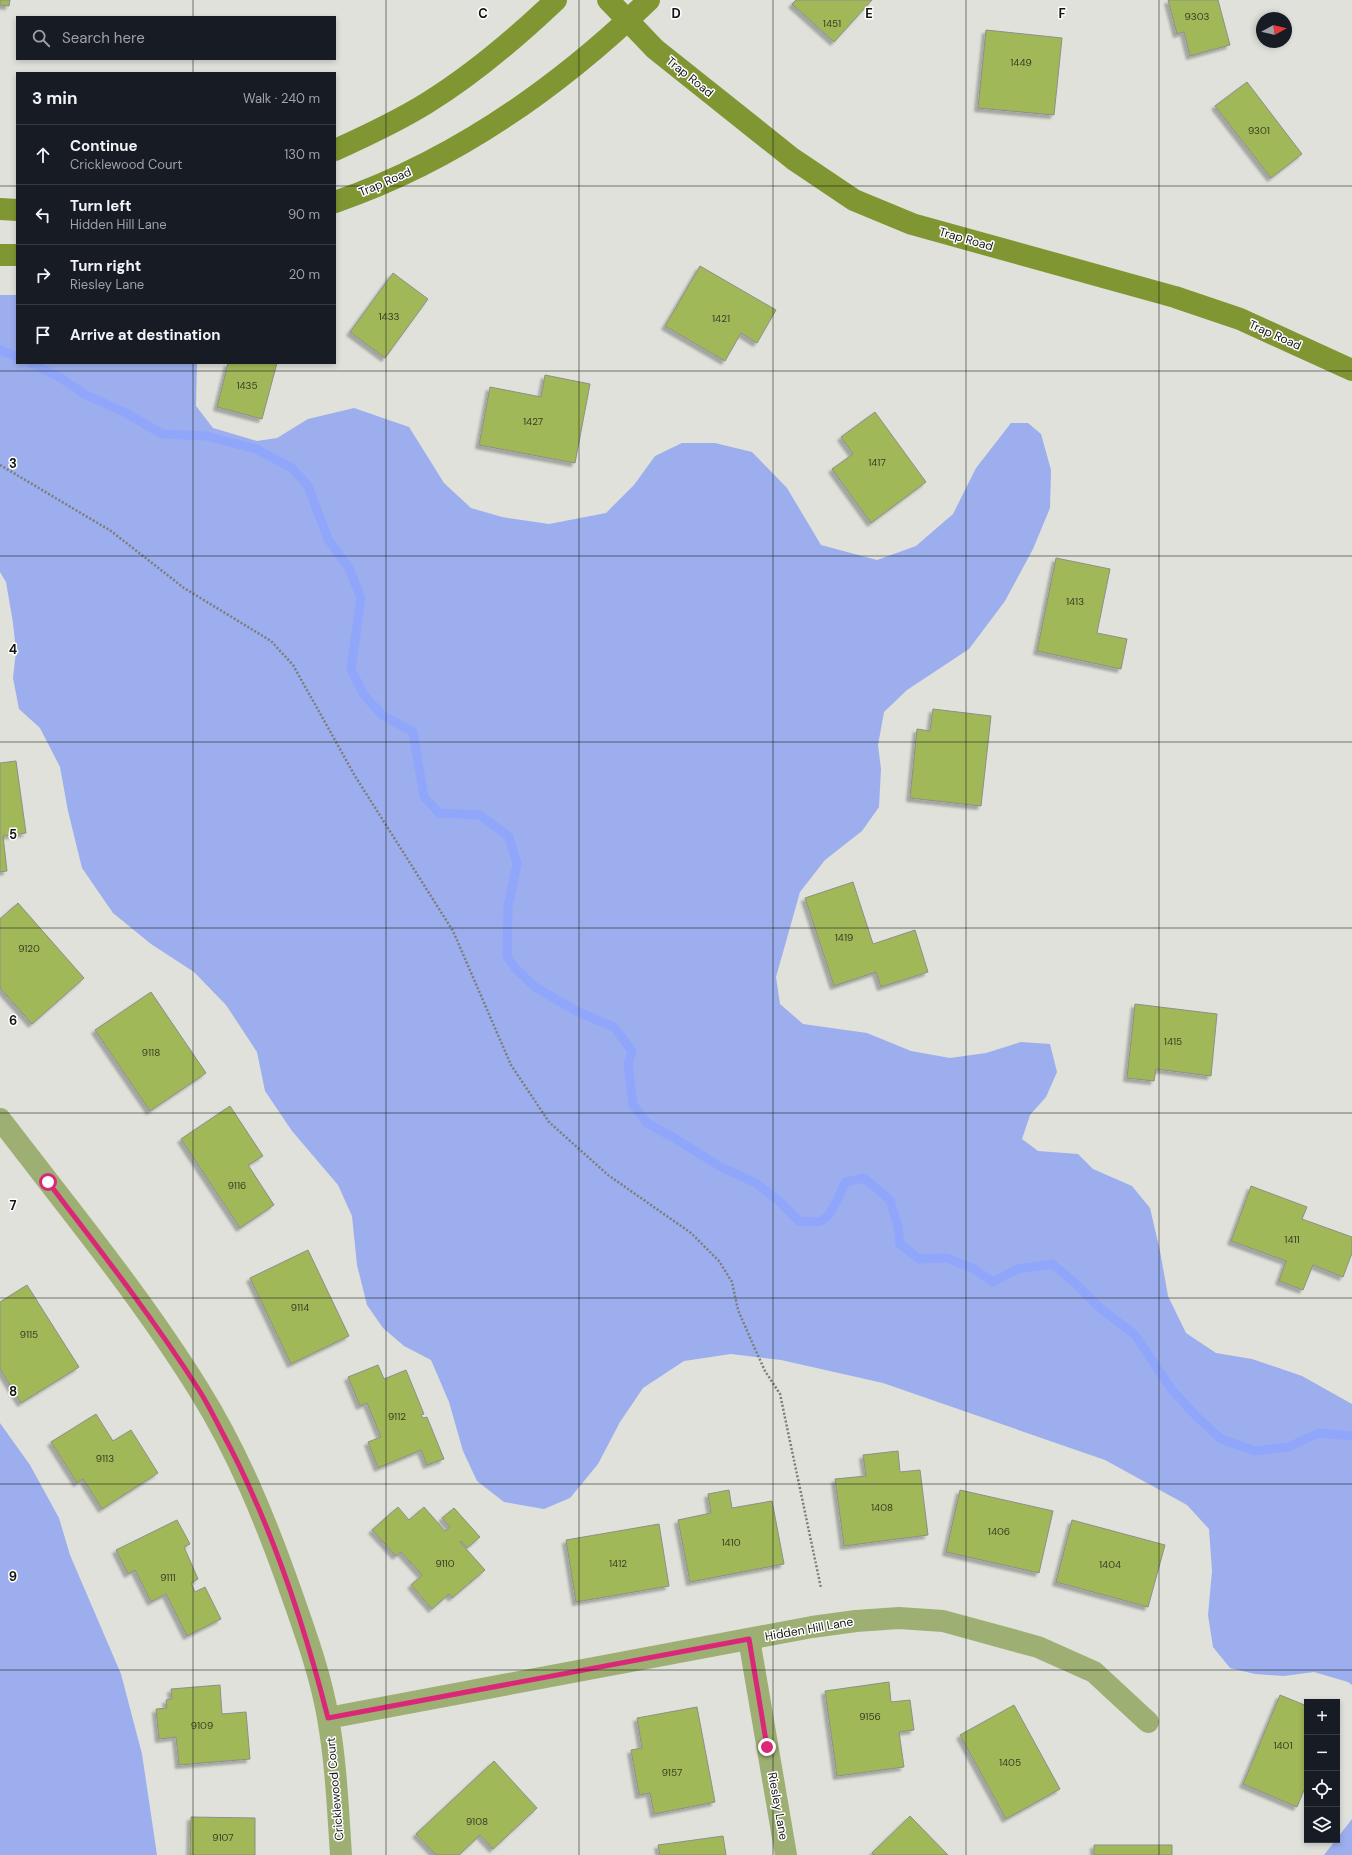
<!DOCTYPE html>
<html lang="en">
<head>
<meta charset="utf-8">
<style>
	:root { --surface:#171b24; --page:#242831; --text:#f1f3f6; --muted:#9ea1a6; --line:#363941 }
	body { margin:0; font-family:"DM Sans",sans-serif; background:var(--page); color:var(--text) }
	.controls { position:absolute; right:12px; bottom:12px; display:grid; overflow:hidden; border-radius:0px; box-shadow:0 2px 6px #0003 }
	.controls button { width:36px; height:36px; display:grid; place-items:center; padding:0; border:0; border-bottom:1px solid var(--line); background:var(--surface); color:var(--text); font:20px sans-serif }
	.compass { position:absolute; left:1256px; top:12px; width:36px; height:36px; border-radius:50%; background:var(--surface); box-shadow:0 2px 6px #0003; rotate:82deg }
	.stop { position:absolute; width:12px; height:12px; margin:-9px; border:3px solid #db2777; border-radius:50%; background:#fff }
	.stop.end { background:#db2777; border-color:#fff; box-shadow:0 1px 4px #0008 }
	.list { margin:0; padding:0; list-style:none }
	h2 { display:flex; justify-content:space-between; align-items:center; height:52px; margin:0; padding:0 16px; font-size:17px }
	h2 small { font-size:13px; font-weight:400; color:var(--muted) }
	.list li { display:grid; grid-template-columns:26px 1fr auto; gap:12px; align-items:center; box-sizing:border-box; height:60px; padding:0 16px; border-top:1px solid var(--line) }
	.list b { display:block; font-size:15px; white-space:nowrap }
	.list p { margin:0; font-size:13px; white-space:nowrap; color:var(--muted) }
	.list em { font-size:13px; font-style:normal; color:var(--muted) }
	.icon { flex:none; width:22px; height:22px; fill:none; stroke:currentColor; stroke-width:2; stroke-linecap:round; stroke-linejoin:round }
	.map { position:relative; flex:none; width:1352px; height:1855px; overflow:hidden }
	.search { position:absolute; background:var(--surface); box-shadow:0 2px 6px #0003; left:16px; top:16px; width:320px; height:44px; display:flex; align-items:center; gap:10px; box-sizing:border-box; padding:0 14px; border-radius:0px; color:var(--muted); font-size:15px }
	.panel { position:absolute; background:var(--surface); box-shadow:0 2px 6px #0003; left:16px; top:72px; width:320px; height:292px; border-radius:0px }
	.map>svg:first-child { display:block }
	.green { fill:#9caeee }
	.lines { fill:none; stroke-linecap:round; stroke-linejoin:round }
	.stream { stroke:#90a6fb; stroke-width:9 }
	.building { fill:#a0b858; stroke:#8d8f89; filter:url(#shadow) }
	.path { stroke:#7b7d78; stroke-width:2.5; stroke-dasharray:2 2; stroke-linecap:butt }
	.street { stroke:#9eaf73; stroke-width:22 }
	.secondary { stroke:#7f9633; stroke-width:22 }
	.route { stroke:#db2777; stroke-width:5 }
	.grid { fill:none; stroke:#141513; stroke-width:1; stroke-opacity:0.55 }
	.labels { text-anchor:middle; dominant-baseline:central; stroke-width:3; stroke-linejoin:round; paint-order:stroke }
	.number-label { font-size:10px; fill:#373e24 }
	.street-label { font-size:12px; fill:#141513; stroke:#fff }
	.grid-label { font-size:13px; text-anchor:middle; font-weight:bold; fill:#141513; stroke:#fff; stroke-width:3; stroke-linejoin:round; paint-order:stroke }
</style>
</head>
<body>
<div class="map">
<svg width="1352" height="1855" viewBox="0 0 1352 1855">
	<defs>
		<filter id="shadow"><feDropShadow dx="-3.5" dy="3.5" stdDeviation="1" flood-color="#0004"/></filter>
	</defs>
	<rect width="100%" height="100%" fill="#dfe1da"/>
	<!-- green -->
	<path class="green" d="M0 295H17V363H197L196 406 213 428 257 441 277 438 308 419 354 408 409 427 444 483 471 508 502 517 549 524 606 513 634 485 655 456 682 443H715L752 452 787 488 821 545 877 560 916 546 953 514 976 468 1011 423H1028L1041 434 1051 470 1050 508 1033 549 1005 601 969 649 907 690 884 712 878 745 881 769 879 807 862 831 825 860 800 892 776 977 780 1004 803 1024 867 1033 911 1051 950 1058 986 1053 1021 1042 1050 1044 1057 1072 1046 1097 1030 1115 1022 1139 1038 1151 1078 1154 1093 1169 1132 1186 1150 1208 1160 1251 1168 1296 1186 1333 1216 1353 1252 1359 1302 1376 1352 1404V1685L1348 1682 1314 1672 1284 1676 1255 1674 1230 1668 1213 1647 1208 1615 1212 1571 1209 1529 1187 1505 1105 1460 883 1383 781 1360 731 1354 684 1361 643 1388 620 1422 598 1464 570 1498 544 1509 504 1502 477 1481 463 1451 449 1402 431 1360 404 1346 383 1328 367 1305 357 1265 352 1216 338 1185 292 1131 265 1091 257 1052 226 1005 194 972 151 944 113 913 82 868 68 811 60 767 40 728 19 709 13 678 16 651 13 623 6 582 0 572Z
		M0 1423 30 1465 59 1518 70 1555 121 1674 142 1754 157 1855H0Z
		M1352 1819V1855H1324Z"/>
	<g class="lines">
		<!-- stream -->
		<path class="stream" d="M0 350 17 357
			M31 363 59 377 86 395 124 412 162 434 206 436 256 449 292 468 308 486 328 539 349 568 361 598 351 669 364 695 382 715 413 732 424 797 439 813 480 815 509 837 517 864 508 907 507 956 515 968 535 987 576 1011 614 1027 632 1051 628 1064 633 1105 647 1123 674 1138 721 1167 756 1183 779 1201 799 1221C805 1221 815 1223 821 1221 833 1216 839 1193 846 1182L864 1178 890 1200 898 1227 900 1244 919 1259 947 1258 974 1269 993 1282 1017 1269 1052 1264 1074 1282 1100 1308 1135 1335 1172 1390 1197 1417 1221 1439 1255 1451 1288 1447 1319 1433 1352 1436"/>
	</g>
	<!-- building -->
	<path class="building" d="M0 0H10L9 6 0 5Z
		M796 0H872L834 42 792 4Z
		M1168 0H1218L1230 45 1190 56 1184 32 1177 34Z
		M986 30 1062 38 1054 115 978 108Z
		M1247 82 1302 154 1271 178 1215 106Z
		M700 266 776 310 757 343 741 333 725 361 665 326Z
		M393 273 428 299 385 358 350 332Z
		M228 363H277L262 419 217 407Z
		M545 375 590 384 575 463 479 445 490 387 541 397Z
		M875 412 926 482 871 523 832 469 853 454 841 437Z
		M1056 558 1110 569 1097 633 1127 639 1121 669 1037 651Z
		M933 709 991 716 981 806 910 798 917 729 930 731Z
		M16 761 26 833 3 836 7 871 0 872V763Z
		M853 882 873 944 915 930 928 972 881 987 876 972 834 986 805 898Z
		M18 903 84 978 32 1024 0 988V919Z
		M151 992 206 1073 150 1111 95 1030Z
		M1135 1004 1217 1014 1211 1076 1156 1069 1154 1081 1127 1078Z
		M230 1106 263 1156 248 1165 274 1205 240 1228 181 1139Z
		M1251 1186 1307 1207 1302 1219 1352 1237V1253L1343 1277 1313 1265 1303 1290 1279 1281 1286 1261 1231 1241Z
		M308 1250 349 1336 291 1364 250 1278Z
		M27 1285 79 1367 21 1403 0 1369V1302Z
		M378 1365 384 1379 406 1370 424 1414 421 1415 423 1418 427 1417 444 1459 427 1465 421 1450 378 1468 368 1442 381 1437 367 1403 360 1406 348 1377Z
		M96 1414 113 1441 131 1430 158 1473 102 1509 83 1479 77 1483 51 1442Z
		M898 1451 900 1472 920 1470 928 1535 844 1546 835 1479 866 1476 863 1455Z
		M729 1490 732 1508 772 1501 784 1564 690 1582 678 1520 711 1513 708 1494Z
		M960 1490 1053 1511 1039 1573 946 1552Z
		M398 1507 409 1520 424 1507 445 1531 450 1527 442 1518 454 1508 480 1537 467 1548 461 1541 460 1542 485 1570 452 1598 449 1594 432 1609 411 1585 422 1575 401 1552 396 1556 372 1530Z
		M177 1520 190 1544 184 1547 198 1579 191 1583 195 1592 205 1587 221 1619 187 1636 166 1594 151 1602 135 1570 128 1574 116 1550Z
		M1072 1520 1165 1545 1148 1607 1056 1582Z
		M659 1524 669 1586 576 1602 566 1540Z
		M889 1682 891 1702 910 1700 914 1730 899 1732 904 1767 837 1776 825 1691Z
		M220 1685 222 1714 246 1712 250 1759 179 1765 176 1737 159 1739 156 1709 167 1708 166 1700 172 1699 171 1689Z
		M1280 1695 1307 1706V1783L1297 1807 1243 1784Z
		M1014 1705 1060 1789 1006 1819 960 1735Z
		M697 1707 715 1802 654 1814 650 1793 639 1795 631 1750 642 1748 637 1718Z
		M494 1761 537 1808 493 1849 480 1835 459 1855H436L416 1834Z
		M910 1816 948 1855H874L872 1853Z
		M191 1817 255 1818V1855H190Z
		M723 1836 726 1855H660L658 1845Z
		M1094 1845H1172V1855H1094Z"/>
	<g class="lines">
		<!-- path -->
		<path class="path" d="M0 465 111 531 184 588 271 641 293 665 355 776 453 931 511 1065 549 1122 608 1175 691 1233 719 1261 732 1282 738 1310 751 1340 765 1371 780 1394 821 1588"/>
		<!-- street -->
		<path class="street" d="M0 1119C68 1208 140 1295 199 1390 239 1454 267 1524 292 1595 306 1635 321 1676 328 1718 336 1763 338 1810 341 1855
			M749 1639 786 1855
			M328 1718 812 1627 856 1621 899 1618 943 1621 1038 1647 1094 1672 1148 1722"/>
		<!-- secondary -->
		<path class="secondary" d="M608 0 655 49 793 159 854 200 912 224 1175 297 1240 319 1352 370
			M335 150C366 136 398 121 427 103 474 74 516 38 556 0
			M335 202C454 161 559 87 649 0
			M0 209 17 210
			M0 255H17"/>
	</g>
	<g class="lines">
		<!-- route -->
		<path class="route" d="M48 1182C100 1250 153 1318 199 1390 208 1404 215 1419 223 1434 271 1523 303 1620 328 1718L749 1639 767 1747"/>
	</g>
	<!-- grid -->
	<path class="grid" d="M193 0V17M386 0V1855M579 0V1855M773 0V1855M966 0V1855M1159 0V1855M193 59V73M0 186H17M335 186H1352M193 363V1855M0 371H1352M0 556H1352M0 742H1352M0 928H1352M0 1113H1352M0 1298H1352M0 1484H1352M0 1670H1352"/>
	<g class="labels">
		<!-- number labels -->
		<g class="number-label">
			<text x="1197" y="16">9303</text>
			<text x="832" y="23">1451</text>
			<text x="1021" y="62">1449</text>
			<text x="1259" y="130">9301</text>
			<text x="389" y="316">1433</text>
			<text x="721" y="318">1421</text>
			<text x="247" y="385">1435</text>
			<text x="533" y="421">1427</text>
			<text x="877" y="462">1417</text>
			<text x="1075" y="601">1413</text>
			<text x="844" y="937">1419</text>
			<text x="29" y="948">9120</text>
			<text x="1173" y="1041">1415</text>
			<text x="151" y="1052">9118</text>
			<text x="237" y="1185">9116</text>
			<text x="1292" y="1239">1411</text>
			<text x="300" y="1307">9114</text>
			<text x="29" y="1334">9115</text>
			<text x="397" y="1416">9112</text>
			<text x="105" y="1458">9113</text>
			<text x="882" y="1507">1408</text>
			<text x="999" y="1531">1406</text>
			<text x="731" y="1542">1410</text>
			<text x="445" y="1563">9110</text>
			<text x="618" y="1563">1412</text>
			<text x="1110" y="1564">1404</text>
			<text x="168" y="1577">9111</text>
			<text x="870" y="1716">9156</text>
			<text x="202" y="1725">9109</text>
			<text x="1283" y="1745">1401</text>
			<text x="1010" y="1762">1405</text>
			<text x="672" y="1772">9157</text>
			<text x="477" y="1821">9108</text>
			<text x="223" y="1837">9107</text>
		</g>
		<!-- street labels -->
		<g class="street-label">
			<text transform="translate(690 77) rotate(39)">Trap Road</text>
			<text transform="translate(385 182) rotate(-23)">Trap Road</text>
			<text transform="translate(966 239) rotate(16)">Trap Road</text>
			<text transform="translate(1275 335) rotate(24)">Trap Road</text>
			<text transform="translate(809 1629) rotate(-10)">Hidden Hill Lane</text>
			<text transform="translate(335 1789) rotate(-95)">Cricklewood Court</text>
			<text transform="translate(778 1806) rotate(80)">Riesley Lane</text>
		</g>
	</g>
	<g class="grid-label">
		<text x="483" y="18">C</text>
		<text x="676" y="18">D</text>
		<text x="869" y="18">E</text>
		<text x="1062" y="18">F</text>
		<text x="13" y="468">3</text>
		<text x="13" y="654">4</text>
		<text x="13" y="839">5</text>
		<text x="13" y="1025">6</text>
		<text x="13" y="1210">7</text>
		<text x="13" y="1396">8</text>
		<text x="13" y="1581">9</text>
	</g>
</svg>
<div class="controls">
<button>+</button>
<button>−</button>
<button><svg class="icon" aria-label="locate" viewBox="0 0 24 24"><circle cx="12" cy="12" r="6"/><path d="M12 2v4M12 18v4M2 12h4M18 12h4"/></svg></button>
<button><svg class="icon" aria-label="layers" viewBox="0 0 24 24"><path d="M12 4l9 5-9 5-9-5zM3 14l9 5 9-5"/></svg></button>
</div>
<svg class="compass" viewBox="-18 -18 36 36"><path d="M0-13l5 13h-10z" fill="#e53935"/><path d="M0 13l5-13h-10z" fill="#9ea1a6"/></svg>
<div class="stop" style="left:48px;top:1182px"></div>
<div class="stop end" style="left:767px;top:1747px"></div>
<div class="search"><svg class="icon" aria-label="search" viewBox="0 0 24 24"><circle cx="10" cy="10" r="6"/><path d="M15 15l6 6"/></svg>Search here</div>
<section class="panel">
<h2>3 min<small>Walk · 240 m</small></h2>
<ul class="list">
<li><svg class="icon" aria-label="ahead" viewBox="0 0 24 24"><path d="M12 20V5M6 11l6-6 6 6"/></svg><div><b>Continue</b><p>Cricklewood Court</p></div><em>130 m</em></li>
<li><svg class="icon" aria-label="left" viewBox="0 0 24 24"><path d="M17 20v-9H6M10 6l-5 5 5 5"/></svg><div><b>Turn left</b><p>Hidden Hill Lane</p></div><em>90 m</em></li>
<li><svg class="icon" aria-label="right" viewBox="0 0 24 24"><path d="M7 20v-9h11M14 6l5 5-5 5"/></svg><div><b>Turn right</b><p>Riesley Lane</p></div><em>20 m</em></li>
<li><svg class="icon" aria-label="arrive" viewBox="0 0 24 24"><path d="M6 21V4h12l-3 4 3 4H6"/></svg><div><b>Arrive at destination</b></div></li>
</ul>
</section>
</div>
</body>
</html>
